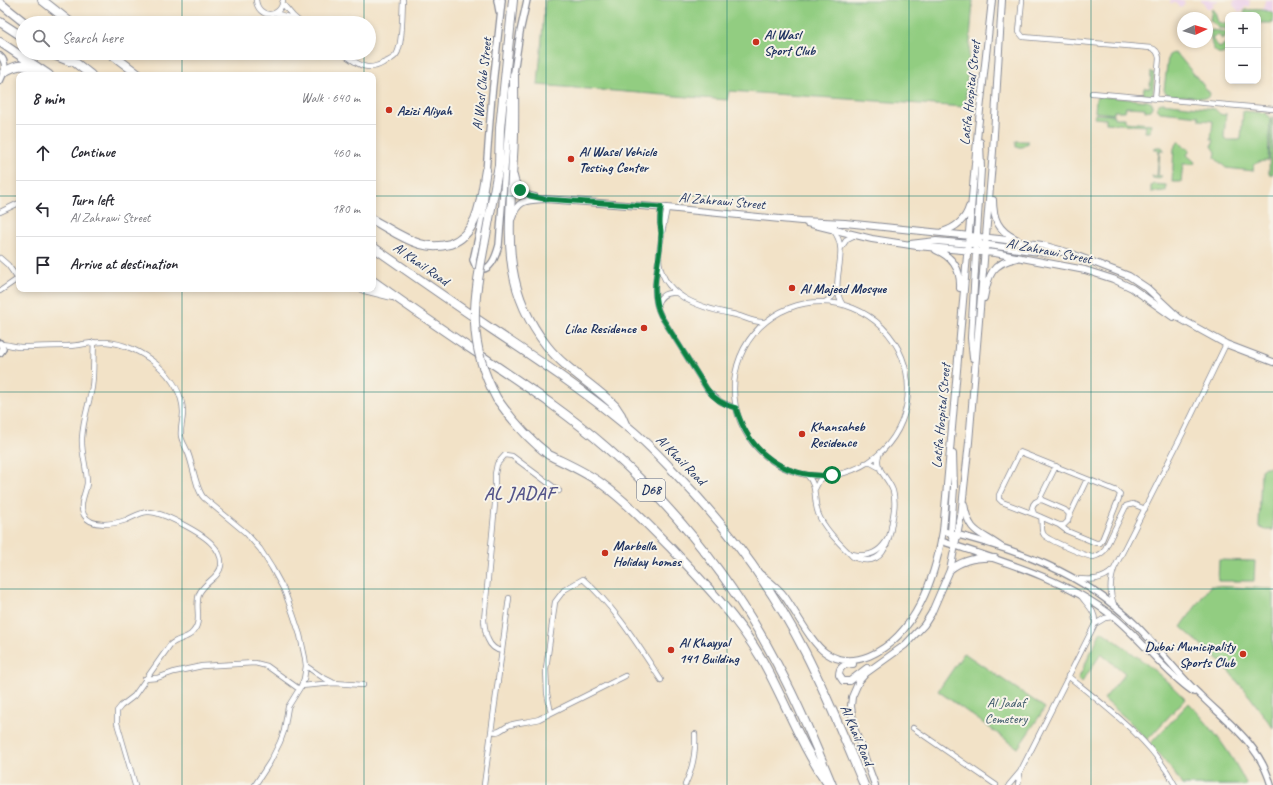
<!DOCTYPE html>
<html lang="en">
<head>
<meta charset="utf-8">
<style>
	:root { --surface:#fff; --page:#f2f2f3; --text:#2b2b33; --muted:#7c7c81; --line:#e1e1e2 }
	body { margin:0; font-family:Caveat,sans-serif; background:var(--page); color:var(--text) }
	.controls { position:absolute; right:12px; top:12px; display:grid; overflow:hidden; border-radius:8px; box-shadow:0 2px 6px #0003 }
	.controls button { width:36px; height:36px; display:grid; place-items:center; padding:0; border:0; border-bottom:1px solid var(--line); background:var(--surface); color:var(--text); font:20px sans-serif }
	.compass { position:absolute; left:1177px; top:12px; width:36px; height:36px; border-radius:50%; background:var(--surface); box-shadow:0 2px 6px #0003; rotate:86deg }
	.stop { position:absolute; width:12px; height:12px; margin:-9px; border:3px solid #0b8043; border-radius:50%; background:#fff }
	.stop.end { background:#0b8043; border-color:#fff; box-shadow:0 1px 4px #0008 }
	.list { margin:0; padding:0; list-style:none }
	h2 { display:flex; justify-content:space-between; align-items:center; height:52px; margin:0; padding:0 16px; font-size:17px }
	h2 small { font-size:13px; font-weight:400; color:var(--muted) }
	.list li { display:grid; grid-template-columns:26px 1fr auto; gap:12px; align-items:center; box-sizing:border-box; height:56px; padding:0 16px; border-top:1px solid var(--line) }
	.list b { display:block; font-size:15px; white-space:nowrap }
	.list p { margin:0; font-size:13px; white-space:nowrap; color:var(--muted) }
	.list em { font-size:13px; font-style:normal; color:var(--muted) }
	.icon { flex:none; width:22px; height:22px; fill:none; stroke:currentColor; stroke-width:2; stroke-linecap:round; stroke-linejoin:round }
	.map { position:relative; flex:none; width:1273px; height:785px; overflow:hidden }
	.search { position:absolute; background:var(--surface); box-shadow:0 2px 6px #0003; left:16px; top:16px; width:360px; height:44px; display:flex; align-items:center; gap:10px; box-sizing:border-box; padding:0 14px; border-radius:22px; color:var(--muted); font-size:15px }
	.panel { position:absolute; background:var(--surface); box-shadow:0 2px 6px #0003; left:16px; top:72px; width:360px; height:220px; border-radius:8px }
	.map>svg:first-child { display:block }
	.built { fill:#ecd1ea }
	.green { fill:#92cd81; stroke:#567e70 }
	.lines { fill:none; stroke-linecap:round; stroke-linejoin:round }
	.minor-casing { stroke:#868892; stroke-width:6 }
	.tertiary-casing { stroke:#868892; stroke-width:8 }
	.secondary-casing { stroke:#868892; stroke-width:8 }
	.motorway-casing { stroke:#868892; stroke-width:10 }
	.minor { stroke:#fff; stroke-width:4.5 }
	.tertiary { stroke:#fff; stroke-width:5.5 }
	.secondary { stroke:#fff; stroke-width:6 }
	.motorway { stroke:#fff; stroke-width:8 }
	.motorway-bridge-casing { stroke:#868892; stroke-width:10; stroke-linecap:butt }
	.motorway-bridge { stroke:#fff; stroke-width:8 }
	.route { stroke:#0b8043; stroke-width:5 }
	.grid { fill:none; stroke:#0f766e; stroke-width:1; stroke-opacity:0.55 }
	.poi-dot { fill:#c8321e; stroke:#f7f3e8; stroke-width:1.5 }
	.labels { text-anchor:middle; dominant-baseline:central; stroke-width:4; stroke-linejoin:round; paint-order:stroke }
	.shield { fill:#f7f3e8; stroke:#5d6a87; stroke-width:1 }
	.shield-label { font-size:13px; font-weight:bold; fill:#1b2f5e }
	.poi-label { font-size:14px; font-weight:bold; fill:#1b2f5e; stroke:#f7f3e8; text-anchor:start }
	.street-label { font-size:14px; fill:#1b2f5e; stroke:#f7f3e8 }
	.park-label { font-size:14px; fill:#395667; stroke:#f7f3e8 }
	.district-label { font-size:18px; font-weight:bold; letter-spacing:1px; fill:#55558a; stroke:#f7f3e8 }
</style>
</head>
<body>
<div class="map">
<svg width="1273" height="785" viewBox="0 0 1273 785">
	<rect width="100%" height="100%" fill="#f7f3e8"/>
	<filter id="ink" filterUnits="userSpaceOnUse"><feTurbulence type="fractalNoise" baseFrequency=".025" numOctaves="2"/><feDisplacementMap in="SourceGraphic" scale="8" xChannelSelector="R" yChannelSelector="G"/><feConvolveMatrix kernelMatrix="1 2 1 2 8 2 1 2 1" color-interpolation-filters="sRGB"/></filter>
	<filter id="wash" filterUnits="userSpaceOnUse"><feTurbulence type="fractalNoise" baseFrequency=".012" numOctaves="4" result="noise"/><feDisplacementMap in="SourceGraphic" scale="16" xChannelSelector="R" yChannelSelector="G"/><feGaussianBlur stdDeviation="0.9" result="paint"/><feColorMatrix in="noise" values="0 0 0 0 0 0 0 0 0 0 0 0 0 0 0 0 0 1.4 0 .05"/><feComposite in="paint" operator="in"/></filter>
	<g filter="url(#wash)">
		<rect width="100%" height="100%" fill="#f2e2c7"/>
		<!-- built -->
		<path class="built" d="M1172 0H1186L1183 1 1185 3 1180 8 1176 3H1170V1Z
			M1201 0H1218L1217 2H1212L1214 5 1208 10 1203 2H1201Z
			M1234 0H1250L1249 7H1244L1245 9 1240 13 1233 5Z
			M1265 0H1273V14L1271 12 1262 11V9L1264 8Z"/>
		<!-- green -->
		<path class="green" d="M545 0H973L965 107 729 91 727 100 538 85Z
			M1212 9 1216 14V16L1218 22 1224 24 1228 23V29L1218 28 1210 20Z
			M1245 10C1254 10 1266 8 1273 14V23H1258V15H1244Z
			M1211 30 1228 32V38L1226 35 1222 39 1218 34 1212 39 1220 48 1228 41V49L1223 54C1211 54 1210 39 1211 30Z
			M1174 53 1178 55 1209 92 1210 94 1209 97 1206 98 1169 95 1166 93 1164 90 1168 57 1170 54Z
			M1151 72 1154 73 1153 93 1150 96H1143L1144 88H1150Z
			M1098 96 1148 101 1152 103V107L1150 110 1145 111V108L1126 107 1125 111H1114V114L1095 112 1096 99Z
			M1162 103 1215 109 1220 114 1224 115 1226 113 1224 137 1226 140H1239L1241 139 1243 111 1266 113 1270 118 1268 161C1260 161 1253 162 1253 171L1226 168 1215 158 1216 152 1212 146 1214 140 1211 139 1213 121 1199 120V116L1160 112 1158 110 1157 107 1159 104Z
			M1095 114 1114 115V118H1125V122L1151 124 1150 132H1145L1146 126 1106 123V119L1094 118Z
			M1273 116V174H1269L1271 118Z
			M1016 141H1028V144H1025L1023 147H1016Z
			M1179 141 1185 148H1189V152L1187 155 1195 162 1194 164H1183L1181 182H1172L1174 148Z
			M1156 147H1162L1164 150H1160L1158 176H1162L1159 179 1153 178 1152 176H1157L1159 150H1154Z
			M1153 184 1166 185V191L1151 192V186Z
			M1265 467H1273V530H1266L1259 527 1261 470Z
			M1219 560 1255 561 1254 581H1218Z
			M1210 586 1273 589V728L1251 698 1222 663 1181 627Z
			M1101 631C1131 651 1160 673 1185 699L1147 740 1128 720 1104 699 1125 673 1101 654 1082 682 1078 679Z
			M964 653 1045 708 1018 748 938 691Z
			M1189 703C1213 729 1231 753 1247 785H1182L1173 771 1150 744Z"/>
	</g>
	<g filter="url(#ink)">
		<g class="lines">
			<defs>
				<path id="minor" d="M256 0C258 19 281 19 283 0
					M1022 0 1019 32 1023 37 1151 48C1156 49 1158 52 1159 58L1155 99
					M282 3 293 16 301 23
					M275 13 295 19
					M342 53C357 63 366 73 383 63 388 61 393 59 396 55 403 46 402 12 403 0
					M1092 93 1273 109
					M661 207 660 221 661 230
					M667 208C664 224 660 240 659 256 659 296 701 308 732 314 743 316 753 323 764 322
					M0 212 19 203
					M833 230C852 252 827 282 843 305
					M841 248 847 239 855 235
					M0 258 8 265 18 279
					M658 262C655 280 652 299 661 316L708 391 721 402 736 408
					M0 291 19 278
					M825 302 832 297 837 289
					M734 389a87 87 0 1 1 174 0a87 87 0 1 1-174 0Z
					M657 306C659 296 666 292 676 293
					M94 342C93 357 94 372 92 387 89 404 83 420 82 438 81 453 87 467 87 483 86 493 78 505 84 515 91 528 114 524 126 520 133 517 141 512 148 512 162 511 203 534 212 544 218 550 222 558 221 566 219 578 204 582 199 594 194 608 204 622 191 634 185 639 176 639 170 645L134 696 121 706 117 711V723L135 785
					M1 344C8 344 14 347 21 347 35 347 50 346 64 346 78 347 91 341 106 342 139 344 182 376 183 412 183 420 180 428 181 436 182 442 186 447 188 453 193 465 196 490 204 498L246 533 260 549 272 568 284 590 293 614 300 635 305 658 306 666 304 679 301 686 288 707 284 731 280 742 270 762 255 785
					M865 463H871L880 468
					M807 475C818 486 813 499 818 513 823 528 842 546 853 557 882 569 889 545 892 522 894 511 896 502 893 491 889 478 872 467 880 453
					M815 489 819 481 825 476
					M1039 500 1056 466
					M1042 500 1065 510 1069 514 1068 521 1064 525H1059L1034 514 1032 508C1033 503 1036 500 1042 500Z
					M1036 515 1002 502 999 499V495L1020 452 1117 491 1120 494 1119 498 1102 540 1100 543H1096L1067 531 1059 525
					M1041 517C1043 523 1040 530 1044 535 1048 540 1088 557 1093 557 1098 556 1101 554 1104 551L1126 506 1133 504 1145 509
					M1069 517 1087 479
					M852 554C868 558 880 553 888 538
					M1076 579C1090 580 1102 581 1113 570
					M1114 605C1109 592 1110 582 1114 569L1185 429 1226 344
					M1095 624 1105 618 1113 617
					M502 651C487 649 485 632 484 620L495 504V474L497 464 505 455 512 456 559 491
					M306 666 322 677 332 682
					M1068 676C1106 707 1152 740 1175 785
					M145 679 157 678 174 672 202 666 255 663 267 666 299 689
					M301 686 334 683 363 685
					M551 713 547 693 546 669 555 602 564 590 583 579C615 607 638 645 661 680
					M913 728 996 785
					M492 731C500 734 502 728 510 725 519 722 529 722 539 719L625 676
					M484 785 509 598
					M685 785C693 768 696 752 695 734
					M1009 785 1020 772 1095 624C1096 611 1088 606 1081 596
					M1018 785 1020 774"/>
				<path id="tertiary" d="M497 0 499 11
					M0 56C8 63 4 73 0 81
					M513 79 520 32 527 0
					M486 172 492 94 502 0
					M485 193 483 216 473 260 476 267C490 275 496 256 499 245L511 89
					M0 343 3 349 0 353
					M943 531C1016 549 1081 571 1136 625 1158 647 1176 672 1199 694 1228 723 1259 743 1271 785
					M941 541C1001 561 1064 578 1114 617 1136 635 1154 658 1175 677 1181 682 1187 688 1194 692"/>
				<path id="secondary" d="M980 142 981 169 977 233 979 242 984 251
					M514 176C516 188 523 195 535 197
					M993 200C993 218 998 231 1016 239
					M512 218C518 199 527 200 545 199L667 208 801 221 845 223 999 239 1042 245 1067 252 1129 276 1147 288 1179 318 1226 344 1273 362
					M807 223 872 239 917 246 995 253 1085 270 1113 279 1132 288 1173 317
					M942 232C955 228 965 221 969 207
					M969 236 975 244 976 252 971 338 973 358
					M910 244 936 241 971 244
					M981 246 989 245 1046 253 1061 252
					M936 250C953 257 961 270 960 288
					M984 298C988 275 992 263 1017 258
					M953 454 954 487 951 533 955 545
					M964 504C969 534 979 531 1001 547
					M950 570C963 559 978 557 995 558
					M760 574C769 581 778 587 785 597 795 611 812 644 826 653 839 662 854 662 869 656 916 636 935 577 943 531L978 129 992 0
					M853 664C845 664 839 666 839 675L843 681H850L867 668
					M875 785 854 728 851 706 852 697 859 681 866 673 905 645 924 625 931 614 950 570 961 516 969 442 993 151 1002 0"/>
				<path id="motorway" d="M42 0 71 23
					M0 3 25 23
					M0 22 23 37
					M0 42 49 75
					M49 53 69 61
					M63 53 91 75
					M110 53 139 75
					M4 72C18 64 22 64 37 70
					M514 75C514 103 515 130 513 157 510 229 499 285 547 346 566 370 594 385 615 406L621 415 625 424
					M489 219 499 165 500 128 513 0
					M373 220C388 228 403 239 420 244 430 247 440 247 450 244 480 233 481 197 486 170
					M373 247C413 275 453 303 493 330 538 360 583 390 624 424 644 439 661 458 678 476 728 528 772 587 805 652 827 695 845 740 864 785
					M373 281C408 306 444 331 480 355 523 384 567 413 607 448 676 509 734 582 777 664 798 703 815 744 832 785
					M364 289 392 296
					M497 399C512 420 528 439 549 455 567 464 586 472 602 484 628 503 649 526 671 548 704 583 737 617 761 658 785 700 800 745 828 784"/>
			</defs>
			<!-- minor casing -->
			<use href="#minor" class="minor-casing"/>
			<!-- tertiary casing -->
			<use href="#tertiary" class="tertiary-casing"/>
			<!-- secondary casing -->
			<use href="#secondary" class="secondary-casing"/>
			<!-- motorway casing -->
			<use href="#motorway" class="motorway-casing"/>
			<!-- minor -->
			<use href="#minor" class="minor"/>
			<!-- tertiary -->
			<use href="#tertiary" class="tertiary"/>
			<!-- secondary -->
			<use href="#secondary" class="secondary"/>
			<!-- motorway -->
			<use href="#motorway" class="motorway"/>
			<defs>
				<path id="motorway-bridge" d="M489 219C477 288 461 333 497 399"/>
			</defs>
			<!-- motorway-bridge casing -->
			<use href="#motorway-bridge" class="motorway-bridge-casing"/>
			<!-- motorway-bridge -->
			<use href="#motorway-bridge" class="motorway-bridge"/>
		</g>
	</g>
	<g class="lines" filter="url(#ink)">
		<!-- route -->
		<path class="route" d="M520 190 530 196 544 199 661 207C660 213 660 218 660 223 660 226 661 229 661 232 662 260 647 289 661 316L707 389C714 399 724 405 736 408 749 453 785 479 832 475"/>
	</g>
	<!-- grid -->
	<path class="grid" d="M182 0V23M364 0V23M546 0V785M727 0V785M909 0V785M1091 0V785M182 53V75M364 53V75M0 196H19M373 196H1273M182 289V785M364 289V785M0 392H1273M0 589H1273"/>
	<!-- markers -->
	<g class="poi-dot">
		<circle cx="756" cy="42" r="4"/>
		<circle cx="389" cy="110" r="4"/>
		<circle cx="571" cy="159" r="4"/>
		<circle cx="792" cy="288" r="4"/>
		<circle cx="644" cy="328" r="4"/>
		<circle cx="802" cy="434" r="4"/>
		<circle cx="605" cy="553" r="4"/>
		<circle cx="671" cy="650" r="4"/>
		<circle cx="1243" cy="654" r="4"/>
	</g>
	<g class="labels">
		<!-- shield labels -->
		<rect class="shield" x="637" y="479" width="28" height="22" rx="3"/>
		<g class="shield-label">
			<text x="651" y="490">D68</text>
		</g>
		<!-- poi labels -->
		<g class="poi-label">
			<text x="764" y="34">Al Wasl<tspan x="764" dy="16">Sport Club</tspan></text>
			<text x="397" y="110">Azizi Aliyah</text>
			<text x="579" y="151">Al Wasel Vehicle<tspan x="579" dy="16">Testing Center</tspan></text>
			<text x="800" y="288">Al Majeed Mosque</text>
			<text x="636" y="328" text-anchor="end">Lilac Residence</text>
			<text x="810" y="426">Khansaheb<tspan x="810" dy="16">Residence</tspan></text>
			<text x="613" y="545">Marbella<tspan x="613" dy="16">Holiday homes</tspan></text>
			<text x="679" y="642">Al Khayyal<tspan x="679" dy="16">141 Building</tspan></text>
			<text x="1235" y="646" text-anchor="end">Dubai Municipality<tspan x="1235" dy="16">Sports Club</tspan></text>
		</g>
		<!-- street labels -->
		<g class="street-label">
			<text transform="translate(482 84) rotate(-84)">Al Wasl Club Street</text>
			<text transform="translate(970 93) rotate(-84)">Latifa Hospital Street</text>
			<text transform="translate(722 201) rotate(5)">Al Zahrawi Street</text>
			<text transform="translate(1049 251) rotate(11)">Al Zahrawi Street</text>
			<text transform="translate(421 264) rotate(35)">Al Khail Road</text>
			<text transform="translate(941 416) rotate(-85)">Latifa Hospital Street</text>
			<text transform="translate(681 460) rotate(45)">Al Khail Road</text>
			<text transform="translate(857 735) rotate(67)">Al Khail Road</text>
		</g>
		<!-- park labels -->
		<g class="park-label">
			<text x="1006" y="702">Al Jadaf<tspan x="1006" dy="16">Cemetery</tspan></text>
		</g>
		<!-- district labels -->
		<g class="district-label">
			<text x="520" y="493">AL JADAF</text>
		</g>
	</g>
</svg>
<div class="controls">
<button>+</button>
<button>−</button>
</div>
<svg class="compass" viewBox="-18 -18 36 36"><path d="M0-13l5 13h-10z" fill="#e53935"/><path d="M0 13l5-13h-10z" fill="#7c7c81"/></svg>
<div class="stop" style="left:832px;top:475px"></div>
<div class="stop end" style="left:520px;top:190px"></div>
<div class="search"><svg class="icon" aria-label="search" viewBox="0 0 24 24"><circle cx="10" cy="10" r="6"/><path d="M15 15l6 6"/></svg>Search here</div>
<section class="panel">
<h2>8 min<small>Walk · 640 m</small></h2>
<ul class="list">
<li><svg class="icon" aria-label="ahead" viewBox="0 0 24 24"><path d="M12 20V5M6 11l6-6 6 6"/></svg><div><b>Continue</b></div><em>460 m</em></li>
<li><svg class="icon" aria-label="left" viewBox="0 0 24 24"><path d="M17 20v-9H6M10 6l-5 5 5 5"/></svg><div><b>Turn left</b><p>Al Zahrawi Street</p></div><em>180 m</em></li>
<li><svg class="icon" aria-label="arrive" viewBox="0 0 24 24"><path d="M6 21V4h12l-3 4 3 4H6"/></svg><div><b>Arrive at destination</b></div></li>
</ul>
</section>
</div>
</body>
</html>
